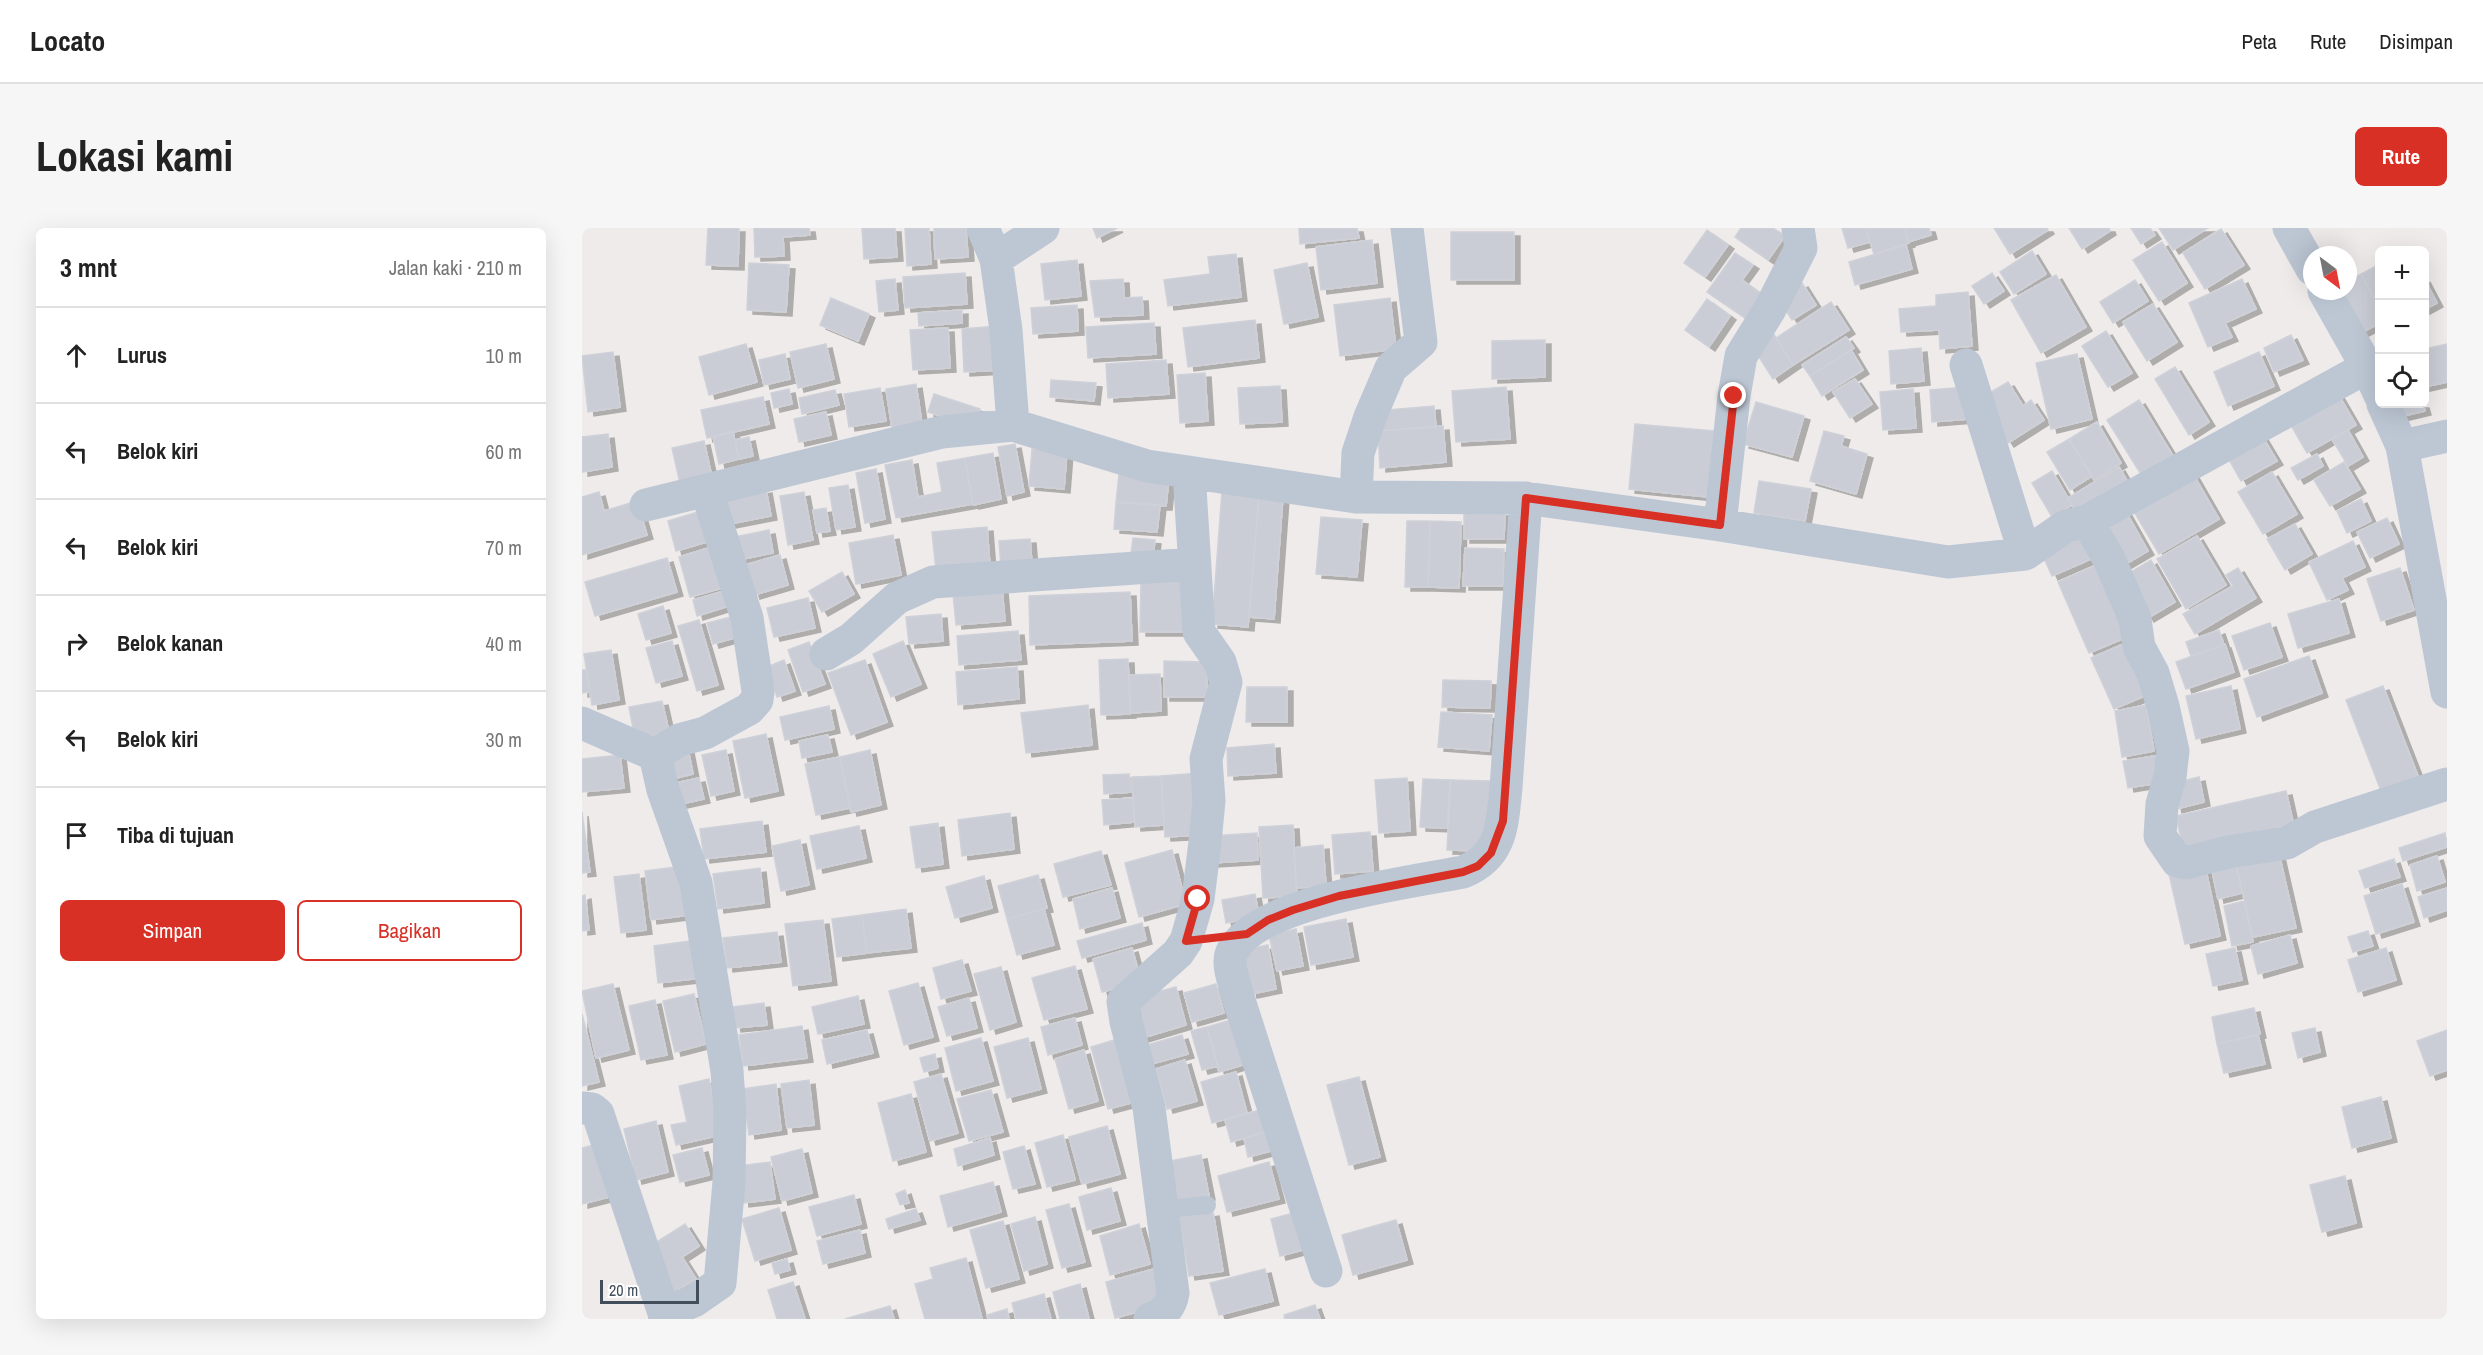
<!DOCTYPE html>
<html lang="id">
<head>
<meta charset="utf-8">
<style>
	:root { --surface:#fff; --page:#f6f6f6; --text:#222; --muted:#767676; --line:#e0e0e0; --accent:#d93025 }
	body { margin:0; font-family:"Archivo Narrow",sans-serif; background:var(--page); color:var(--text) }
	.controls { position:absolute; right:18px; top:18px; display:grid; overflow:hidden; border-radius:9px; box-shadow:0 6px 24px #0002 }
	.controls button { width:54px; height:54px; display:grid; place-items:center; padding:0; border:0; border-bottom:2px solid var(--line); background:var(--surface); color:var(--text); font:30px sans-serif }
	.compass { position:absolute; left:1721px; top:18px; width:54px; height:54px; border-radius:50%; background:var(--surface); box-shadow:0 6px 24px #0002; rotate:148deg }
	.scale { position:absolute; left:18px; bottom:15px; width:99px; box-sizing:border-box; padding-left:6px; border:3px solid #424e5b; border-top:0; font-size:16px; line-height:21px; white-space:nowrap; color:#424e5b; -webkit-text-stroke:4px #fff; paint-order:stroke }
	.stop { position:absolute; width:18px; height:18px; margin:-14px; border:4px solid #d93025; border-radius:50%; background:#fff }
	.stop.end { background:#d93025; border-color:#fff; box-shadow:0 2px 6px #0008 }
	.list { margin:0; padding:0; list-style:none }
	h2 { display:flex; justify-content:space-between; align-items:center; height:78px; margin:0; padding:0 24px; font-size:26px }
	h2 small { font-size:20px; font-weight:400; color:var(--muted) }
	.list li { display:grid; grid-template-columns:39px 1fr auto; gap:18px; align-items:center; box-sizing:border-box; height:96px; padding:0 24px; border-top:2px solid var(--line) }
	.list b { display:block; font-size:22px; white-space:nowrap }
	.list em { font-size:20px; font-style:normal; color:var(--muted) }
	.actions { display:flex; gap:12px; padding:18px 24px }
	.actions a { flex:1; padding:14px 0; border:2px solid var(--accent); border-radius:9px; text-align:center; font-size:21px; color:var(--accent) }
	.actions .main { background:var(--accent); color:#fff }
	.icon { flex:none; width:33px; height:33px; fill:none; stroke:currentColor; stroke-width:2; stroke-linecap:round; stroke-linejoin:round }
	.map { position:relative; flex:none; width:1865px; height:1091px; overflow:hidden; border-radius:9px }
	header { display:flex; align-items:center; gap:36px; box-sizing:border-box; height:84px; padding:0 30px; background:var(--surface); border-bottom:2px solid var(--line) }
	header strong { font-size:28px }
	nav { display:flex; gap:33px; margin-inline-start:auto; font-size:21px }
	.intro { display:flex; align-items:center; justify-content:space-between; box-sizing:border-box; height:144px; padding:0 36px }
	h1 { margin:0; font-size:42px }
	.button { padding:15px 27px; border-radius:9px; background:var(--accent); color:#fff; font-size:21px; font-weight:700 }
	main { display:flex; gap:36px; padding:0 36px }
	aside { flex:1; background:var(--surface); border-radius:9px; box-shadow:0 6px 24px #0002 }
	.map>svg:first-child { display:block }
	.building { fill:#cacdd5; stroke:#cfd1d9; stroke-width:1.5; filter:url(#shadow) }
	.lines { fill:none; stroke-linecap:round; stroke-linejoin:round }
	.service { stroke:#bdc7d4; stroke-width:18 }
	.minor { stroke:#bdc7d4; stroke-width:33 }
	.tertiary { stroke:#bdc7d4; stroke-width:33 }
	.route { stroke:#d93025; stroke-width:8 }
</style>
</head>
<body>
<header>
<strong>Locato</strong>
<nav><a>Peta</a><a>Rute</a><a>Disimpan</a></nav>
</header>
<div class="intro"><h1>Lokasi kami</h1><a class="button">Rute</a></div>
<main>
<aside>
<h2>3 mnt<small>Jalan kaki · 210 m</small></h2>
<ul class="list">
<li><svg class="icon" aria-label="ahead" viewBox="0 0 24 24"><path d="M12 20V5M6 11l6-6 6 6"/></svg><div><b>Lurus</b></div><em>10 m</em></li>
<li><svg class="icon" aria-label="left" viewBox="0 0 24 24"><path d="M17 20v-9H6M10 6l-5 5 5 5"/></svg><div><b>Belok kiri</b></div><em>60 m</em></li>
<li><svg class="icon" aria-label="left" viewBox="0 0 24 24"><path d="M17 20v-9H6M10 6l-5 5 5 5"/></svg><div><b>Belok kiri</b></div><em>70 m</em></li>
<li><svg class="icon" aria-label="right" viewBox="0 0 24 24"><path d="M7 20v-9h11M14 6l5 5-5 5"/></svg><div><b>Belok kanan</b></div><em>40 m</em></li>
<li><svg class="icon" aria-label="left" viewBox="0 0 24 24"><path d="M17 20v-9H6M10 6l-5 5 5 5"/></svg><div><b>Belok kiri</b></div><em>30 m</em></li>
<li><svg class="icon" aria-label="arrive" viewBox="0 0 24 24"><path d="M6 21V4h12l-3 4 3 4H6"/></svg><div><b>Tiba di tujuan</b></div></li>
</ul>
<div class="actions"><a class="main">Simpan</a><a>Bagikan</a></div>
</aside>
<div class="map">
<svg width="1865" height="1091" viewBox="0 0 1865 1091">
	<defs>
		<filter id="shadow"><feDropShadow dx="6" dy="4" stdDeviation="0" flood-color="#0004"/></filter>
	</defs>
	<rect width="100%" height="100%" fill="#efebeb"/>
	<!-- building -->
	<path class="building" d="M126 0H157L156 38 124 37Z
		M172 0H227L228 7 201 9 202 28 173 29Z
		M280 0H313L315 29 282 31Z
		M323 0H347L349 36 325 38Z
		M352 0H384L386 29 353 31Z
		M511 0H535L515 10Z
		M717 0H775L777 10 718 16Z
		M1159 0H1191L1203 8 1186 32 1153 9Z
		M1260 0H1284L1288 14 1266 20Z
		M1284 0H1323L1327 15 1292 26Z
		M1323 0H1347L1349 7 1326 14Z
		M1412 0H1465L1466 2 1428 26Z
		M1487 0H1527L1528 3 1500 21Z
		M1549 0H1568L1573 7 1559 16Z
		M1577 0H1626L1591 22Z
		M1639 1 1662 37 1623 61 1601 25Z
		M1125 2 1146 17 1123 49 1102 35Z
		M869 4H932V52H869Z
		M790 12 795 55 739 62 734 19Z
		M1580 14 1605 55 1577 73 1551 32Z
		M1324 17 1330 41 1273 57 1267 34Z
		M1450 23 1464 46 1432 66 1418 44Z
		M1153 25 1171 37 1160 52 1189 73 1172 96 1125 64Z
		M654 26 659 69 586 78 582 52 628 46 626 29Z
		M495 32 499 68 463 72 459 36Z
		M167 35 207 37 204 84 165 82Z
		M725 35 736 89 702 96 692 42Z
		M1798 36V80L1779 46Z
		M383 45 385 76 323 80 321 49Z
		M1410 45 1422 63 1402 76 1390 58Z
		M1779 46 1798 80V95L1777 106 1754 63H1766V53Z
		M1474 47 1504 99 1459 125 1429 72Z
		M1842 50 1855 75 1842 82Z
		M313 51 316 82 297 84 294 53Z
		M541 51 542 70 560 69 561 87 513 89 508 53Z
		M1660 51 1674 81 1643 95 1650 109 1626 119 1607 75Z
		M1553 52 1566 73 1531 95 1518 74Z
		M1220 55 1234 77 1210 92 1196 70Z
		M1386 64 1390 118 1358 121 1357 102 1319 104 1317 81 1354 78V67Z
		M249 70 287 86 276 113 238 97Z
		M808 70 814 121 758 128 752 77Z
		M1125 71 1148 88 1127 119 1103 102Z
		M1249 74 1267 102 1211 137 1194 110Z
		M1571 76 1595 114 1565 133 1541 94Z
		M495 77 496 103 451 106 449 80Z
		M380 82V95L337 98 336 85Z
		M673 92 677 130 606 139 601 100Z
		M572 95 574 126 506 130 504 99Z
		M415 98 417 142 382 144 380 101Z
		M366 100 368 140 331 142 328 102Z
		M1524 103 1550 145 1526 159 1500 118Z
		M1191 105 1211 137 1191 151 1170 118Z
		M1709 107 1721 132 1692 144 1682 120Z
		M1264 109 1272 120 1228 148 1220 137Z
		M963 112V149L910 151V113Z
		M164 116 175 154 127 167 117 129Z
		M244 116 252 151 216 160 208 124Z
		M1865 116V154L1842 159V121Z
		M1339 120 1342 153 1309 156 1307 123Z
		M1269 122 1281 142 1240 168 1228 148Z
		M31 124 38 179 6 184 0 128Z
		M1677 124 1692 158 1646 178 1632 144Z
		M203 126 208 151 182 157 177 132Z
		M1495 126 1510 191 1469 201 1454 135Z
		M584 132 587 166 526 170 524 136Z
		M1593 139 1627 194 1607 207 1573 151Z
		M623 145 626 193 598 195 595 147Z
		M1273 151 1290 176 1268 190 1251 164Z
		M469 152 514 155 512 173 468 169Z
		M1426 154 1441 178 1449 172 1462 192 1426 215 1397 171Z
		M334 156 340 196 310 201 304 161Z
		M698 158 700 194 658 196 656 160Z
		M924 159 928 211 874 214 870 163Z
		M1384 159 1386 191 1350 194 1348 162Z
		M298 160 304 193 267 199 262 166Z
		M207 161 210 176 192 180 189 165Z
		M1331 161 1334 200 1301 202 1298 164Z
		M253 162 257 177 220 186 217 170Z
		M1755 164 1774 197 1725 225 1706 192Z
		M352 166 398 181 392 199 346 184Z
		M181 169 187 196 125 210 119 182Z
		M1557 172 1591 228 1560 248 1525 192Z
		M1174 174 1222 188 1210 229 1161 216Z
		M1809 176H1841L1843 183 1813 190Z
		M852 178 854 199 796 203 794 183Z
		M244 184 249 207 217 214 212 191Z
		M1515 194 1539 235 1512 252 1487 211Z
		M1053 196 1132 203 1126 269 1047 261Z
		M861 198 864 234 798 240 796 203Z
		M1766 202 1781 229 1766 238 1750 211Z
		M1242 203 1262 208 1259 218 1285 226 1274 266 1228 253Z
		M151 204 157 231 137 236 131 208Z
		M26 206 30 239 0 244V209Z
		M1680 208 1695 233 1659 253 1645 228Z
		M167 209 171 228 157 231 153 212Z
		M1487 211 1510 248 1488 262 1465 224Z
		M122 213 131 254 99 260 90 220Z
		M433 216 442 264 425 268 416 219Z
		M450 221 485 223 482 261 447 258Z
		M411 225 419 271 391 277 383 230Z
		M1735 226 1741 238 1716 252 1709 240Z
		M383 230 391 276 314 290 303 237 330 232 336 269 360 264 355 235Z
		M1762 234 1778 261 1748 278 1732 252Z
		M1537 239 1548 258 1497 289 1486 270Z
		M294 241 303 291 283 295 274 245Z
		M1470 243 1490 277 1470 289 1450 255Z
		M1690 244 1715 286 1681 306 1656 264Z
		M537 246 587 250 584 278 534 274Z
		M1611 246 1637 291 1577 326 1551 282Z
		M1177 253 1229 261 1223 293 1172 285Z
		M266 257 273 299 254 302 247 260Z
		M184 261 189 288 142 297 138 269Z
		M640 263 677 266 666 399 630 396Z
		M17 264 22 283 55 273 65 307 0 327V269Z
		M222 264 231 312 206 317 198 268Z
		M677 266 701 268 692 391 667 389Z
		M1779 271 1789 293 1765 305 1755 283Z
		M534 274 578 277 575 304 532 301Z
		M244 280 248 303 235 305 231 282Z
		M1543 282 1566 323 1537 340 1514 300Z
		M119 283 128 313 94 323 86 293Z
		M882 284H923L922 311H882Z
		M739 289 780 292 775 349 734 346Z
		M1805 290 1817 316 1788 330 1775 304Z
		M825 293H848L846 359H823Z
		M848 293 879 294 877 360 846 359Z
		M1713 296 1730 326 1703 342 1685 311Z
		M405 299 408 338 354 343 350 304Z
		M187 302 191 325 151 333 147 310Z
		M1509 304 1518 327 1470 348 1460 326Z
		M311 307 319 347 274 356 267 315Z
		M1615 308 1644 357 1604 381 1575 331Z
		M551 310 573 312 571 328 549 326Z
		M448 311 450 336 419 339 417 313Z
		M1771 313 1783 339 1760 350 1766 362 1745 372 1727 334Z
		M133 318 144 359 108 369 97 329Z
		M883 320 922 321 921 358H881Z
		M198 327 206 357 172 367 163 337Z
		M85 330 95 364 13 388 3 354Z
		M1569 332 1593 374 1566 390 1542 348Z
		M1521 334 1552 406 1507 425 1476 354Z
		M1656 340 1674 370 1613 406 1601 386 1651 358 1644 347Z
		M1818 340 1832 382 1799 393 1785 351Z
		M260 344 272 366 240 384 227 363Z
		M559 353H606L605 404H558Z
		M149 361 153 376 115 388 111 372Z
		M420 361 423 393 374 397 371 366Z
		M548 364 550 413 448 417 447 368Z
		M226 370 233 400 192 409 185 380Z
		M1757 371 1767 405 1716 420 1706 386Z
		M81 378 89 405 64 412 56 386Z
		M359 386 361 413 327 416 324 389Z
		M153 388 159 408 131 416 125 395Z
		M117 392 136 457 115 463 96 398Z
		M1688 395 1700 429 1662 442 1650 408Z
		M1637 402 1642 417 1609 428 1604 414Z
		M436 403 439 432 377 437 375 408Z
		M90 413 100 448 74 455 64 420Z
		M321 413 339 456 309 469 291 426Z
		M227 414 243 456 221 464 206 422Z
		M1544 415 1567 466 1532 481 1509 430Z
		M1643 416 1652 444 1604 461 1594 434Z
		M29 422 37 472 10 477 2 426Z
		M1727 428 1740 465 1675 489 1662 451Z
		M546 431 548 486 519 487 517 432Z
		M202 432 213 463 195 469 185 439Z
		M283 432 305 494 269 507 246 445Z
		M582 433 625 434V469H582Z
		M435 439 437 471 376 477 374 444Z
		M0 442H4L8 464 0 465Z
		M578 446 579 483 549 485 547 447Z
		M861 452 909 453 908 480 860 479Z
		M1649 458 1658 501 1614 511 1604 468Z
		M1801 458 1836 548 1799 563 1764 472Z
		M665 459H705V494H664Z
		M80 473 87 504 53 511 47 479Z
		M506 477 510 517 444 525 439 485Z
		M1564 477 1572 523 1540 529 1533 483Z
		M247 478 252 501 203 512 198 489Z
		M859 484 910 487 907 523 856 519Z
		M184 506 196 563 163 570 151 513Z
		M246 507 250 524 220 530 217 513Z
		M692 516 694 545 646 548 645 520Z
		M106 521 111 546 90 551 85 526Z
		M144 522 152 563 129 568 120 527Z
		M288 522 299 577 269 584 258 529Z
		M38 527 42 560 0 564V531Z
		M1578 527 1583 554 1546 560 1541 533Z
		M258 529 268 580 234 587 223 536Z
		M617 545 620 607 583 609 579 548Z
		M547 546 549 564 522 566 521 547Z
		M579 548 582 597 553 599 550 549Z
		M1617 549 1622 574 1594 581 1589 556Z
		M117 550 122 571 94 577 89 556Z
		M825 550 828 603 797 605 793 552Z
		M841 551 868 552 865 600 838 599Z
		M869 552 909 553 905 623 865 622Z
		M1704 563 1713 603 1603 628 1594 588Z
		M551 570 552 594 522 597 520 572Z
		M0 584 8 644 0 645Z
		M428 585 432 621 380 628 376 592Z
		M180 593 184 624 122 631 118 601Z
		M356 595 361 636 334 640 328 599Z
		M711 597 715 668 681 670 677 599Z
		M277 598 284 630 235 641 228 608Z
		M788 604 791 643 753 646 750 607Z
		M675 605 676 632 630 635 628 608Z
		M1863 605 1865 619 1821 633 1817 620Z
		M218 612 227 657 199 663 190 618Z
		M741 617 744 658 714 660 712 620Z
		M1695 617 1714 700 1671 709 1652 628Z
		M590 622 604 676 557 689 543 635Z
		M519 623 529 657 481 669 472 636Z
		M1652 628 1660 665 1636 671 1628 633Z
		M1855 628 1863 654 1835 663 1828 637Z
		M1812 631 1818 649 1783 660 1777 643Z
		M101 638 107 687 69 692 63 643Z
		M1623 638 1638 708 1603 716 1587 646Z
		M178 640 182 675 136 681 131 646Z
		M57 646 64 702 39 705 32 649Z
		M456 647 465 680 425 691 416 658Z
		M402 648 410 680 373 690 364 659Z
		M1820 656 1832 694 1794 706 1782 668Z
		M530 660 538 690 498 701 491 671Z
		M1865 660V682L1842 690 1836 669Z
		M673 666 677 688 644 695 640 672Z
		M3 667 7 702 0 703V668Z
		M1662 673 1671 714 1650 718 1642 678Z
		M324 681 329 720 285 725 280 687Z
		M462 681 472 717 435 727 425 691Z
		M280 687 285 725 255 729 250 691Z
		M764 691 771 729 729 737 722 699Z
		M241 692 249 753 211 758 203 696Z
		M560 695 564 712 500 730 495 713Z
		M714 701 721 738 695 743 687 707Z
		M1786 703 1791 718 1771 724 1766 709Z
		M195 704 199 734 145 740 141 710Z
		M1708 707 1715 735 1676 746 1669 718Z
		M114 712 119 750 76 755 72 718Z
		M686 717 694 761 669 766 661 722Z
		M550 720 559 753 520 764 511 731Z
		M1653 720 1660 752 1631 758 1624 726Z
		M1804 720 1814 752 1776 764 1766 732Z
		M380 732 389 763 359 771 351 740Z
		M493 738 505 781 462 792 450 750Z
		M419 739 434 794 408 802 392 746Z
		M336 755 351 809 322 817 307 763Z
		M31 756 47 822 14 830 0 763Z
		M634 756 642 785 610 794 602 765Z
		M594 759 604 797 560 810 549 771Z
		M112 766 124 816 93 824 81 773Z
		M276 768 282 796 236 806 230 779Z
		M387 770 395 800 365 808 356 779Z
		M73 772 85 827 59 832 47 778Z
		M182 775 185 797 153 800 150 779Z
		M1672 780 1678 806 1635 816 1630 789Z
		M0 786 17 854 0 858Z
		M493 790 500 817 466 827 459 799Z
		M652 791 664 836 637 844 625 799Z
		M220 798 225 830 161 838 157 807Z
		M625 799 636 838 620 842 609 803Z
		M1733 800 1738 824 1716 830 1710 805Z
		M285 802 291 825 245 836 240 812Z
		M1865 802V842L1848 848 1835 813Z
		M600 807 606 826 562 838 558 819Z
		M1676 807 1683 836 1642 845 1635 816Z
		M542 809 560 872 526 881 509 819Z
		M399 810 411 853 374 863 363 820Z
		M446 810 459 861 425 870 412 819Z
		M502 822 516 873 487 881 473 831Z
		M353 826 356 840 342 844 338 830Z
		M603 832 615 873 585 881 574 841Z
		M654 844 665 885 630 895 619 854Z
		M359 846 376 905 348 913 332 854Z
		M777 849 798 929 767 937 745 857Z
		M127 851 139 907 94 917 89 897 105 894 97 858Z
		M227 852 232 897 205 900 199 856Z
		M194 856 199 902 167 907 161 861Z
		M409 862 421 904 387 913 375 871Z
		M329 866 344 924 311 933 296 875Z
		M1799 869 1809 910 1770 920 1760 879Z
		M681 881 687 903 649 914 643 892Z
		M74 893 86 944 54 952 42 901Z
		M525 898 538 946 500 956 487 909Z
		M684 904 689 923 666 929 662 910Z
		M481 907 493 952 465 959 453 915Z
		M408 910 412 927 376 938 372 921Z
		M19 915 31 968 0 976V920Z
		M442 918 453 956 431 961 421 924Z
		M120 920 127 947 98 954 91 927Z
		M220 921 230 965 200 973 189 929Z
		M619 927 627 968 591 975 583 934Z
		M188 934 193 971 161 975 157 938Z
		M687 934 697 971 645 984 636 948Z
		M1763 948 1774 995 1740 1004 1728 957Z
		M411 954 419 984 366 999 358 968Z
		M529 960 538 993 505 1002 497 969Z
		M323 962 327 975 318 977 314 966Z
		M272 967 279 996 235 1008 227 979Z
		M487 976 503 1034 480 1040 464 982Z
		M197 980 209 1022 173 1033 160 991Z
		M334 981 338 992 307 1001 304 991Z
		M719 983 728 1020 698 1028 689 991Z
		M631 984 641 1043 607 1048 597 989Z
		M453 989 465 1036 442 1043 429 996Z
		M814 992 825 1032 771 1047 760 1007Z
		M421 993 437 1051 404 1060 388 1002Z
		M103 996 117 1018 100 1029 114 1051 92 1064 65 1020Z
		M557 996 568 1036 528 1047 518 1008Z
		M278 1002 283 1025 241 1036 235 1013Z
		M384 1030 400 1091H343L333 1056 351 1051 348 1040Z
		M205 1031 208 1042 193 1046 190 1035Z
		M572 1041 581 1077 533 1090 524 1054Z
		M683 1041 691 1073 637 1087 628 1055Z
		M211 1054 223 1091H195L186 1062Z
		M498 1056 507 1091H478L471 1064Z
		M462 1066 469 1091H434L430 1075Z
		M733 1077 738 1091H703L702 1087Z
		M308 1078 312 1091H263Z
		M425 1081 427 1091H406L405 1087Z"/>
	<g class="lines">
		<!-- service -->
		<path class="service" d="M579 977 596 980 625 977"/>
		<!-- minor -->
		<path class="minor" d="M401 0 414 31 424 102 431 197
			M414 31 461 0
			M1384 137 1443 326
			M1820 218 1865 208
			M774 269 776 225 788 189 809 140 839 114 825 0
			M64 277 360 204 431 197 565 238 774 269 944 270 1138 297 1366 334 1443 326 1484 298 1505 293 1785 139
			M1505 293 1527 331 1553 391 1557 419 1571 445 1581 478 1591 523 1588 549 1580 576 1578 608 1595 633 1604 635 1646 624 1705 615 1733 599 1865 556
			M1138 297 1152 168 1159 128 1188 81 1219 20 1216 0
			M244 426 269 411 315 370 351 354 612 336
			M0 495 73 527
			M0 880 10 881 16 886 82 1085
			M744 1043 656 769C653 756 644 736 650 724 672 674 830 654 881 644 920 628 920 598 924 560L944 270
			M83 1091 82 1085 112 1073 138 1055 147 954 148 885 145 843 114 655 81 562 73 527 97 512 123 505 167 481 175 472 176 463 165 390 125 264
			M568 1091C581 1088 589 1078 591 1065L567 880 544 794 541 774 596 725 604 713 616 671 623 614 627 573 624 531 644 454 638 434 617 404 607 244"/>
		<!-- tertiary -->
		<path class="tertiary" d="M1707 0 1730 41
			M1742 63 1785 139 1798 167
			M1801 176 1820 218 1865 464"/>
	</g>
	<g class="lines">
		<!-- route -->
		<path class="route" d="M616 671 604 713 665 706 686 692 711 682 757 668 881 644 896 638 909 625 921 593 944 270 1138 297 1152 168"/>
	</g>
</svg>
<div class="controls">
<button>+</button>
<button>−</button>
<button><svg class="icon" aria-label="locate" viewBox="0 0 24 24"><circle cx="12" cy="12" r="6"/><path d="M12 2v4M12 18v4M2 12h4M18 12h4"/></svg></button>
</div>
<svg class="compass" viewBox="-18 -18 36 36"><path d="M0-13l5 13h-10z" fill="#e53935"/><path d="M0 13l5-13h-10z" fill="#767676"/></svg>
<div class="scale">20 m</div>
<div class="stop" style="left:616px;top:671px"></div>
<div class="stop end" style="left:1152px;top:168px"></div>
</div>
</main>
</body>
</html>
